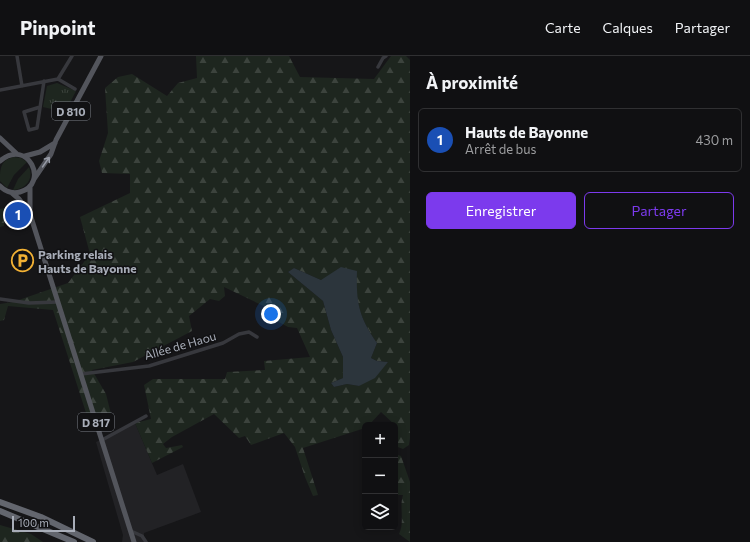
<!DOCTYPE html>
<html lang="fr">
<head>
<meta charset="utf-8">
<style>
	:root { --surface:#101012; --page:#1e1e20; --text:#f1f3f6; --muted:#9c9d9f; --line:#303032; --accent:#7c3aed }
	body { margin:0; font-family:Commissioner,sans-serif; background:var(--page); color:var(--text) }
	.controls { position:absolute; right:12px; bottom:12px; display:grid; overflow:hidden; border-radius:6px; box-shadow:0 2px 10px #0003 }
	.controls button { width:36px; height:36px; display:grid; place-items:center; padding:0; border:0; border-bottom:1px solid var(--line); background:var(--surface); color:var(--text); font:20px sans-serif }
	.scale { position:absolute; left:12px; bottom:10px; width:63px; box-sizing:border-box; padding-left:4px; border:2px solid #a8adb8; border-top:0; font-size:11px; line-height:14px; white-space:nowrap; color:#a8adb8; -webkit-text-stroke:3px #111113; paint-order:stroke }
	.you { position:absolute; left:271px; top:258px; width:14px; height:14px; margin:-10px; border:3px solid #fff; border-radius:50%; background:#1a73e8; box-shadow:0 0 0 6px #1a73e833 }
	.badge { display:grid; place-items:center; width:26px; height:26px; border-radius:50%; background:var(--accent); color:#fff; font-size:13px; font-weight:700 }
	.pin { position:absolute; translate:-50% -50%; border:2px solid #fff; box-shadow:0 1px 4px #0006 }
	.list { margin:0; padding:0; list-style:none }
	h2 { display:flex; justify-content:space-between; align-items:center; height:52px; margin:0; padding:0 16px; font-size:17px }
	h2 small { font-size:13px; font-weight:400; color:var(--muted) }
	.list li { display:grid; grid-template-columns:26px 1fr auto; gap:12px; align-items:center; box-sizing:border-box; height:64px; margin:0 8px 8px; padding:0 8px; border:1px solid var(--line); border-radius:6px }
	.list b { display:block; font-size:15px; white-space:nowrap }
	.list p { margin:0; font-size:13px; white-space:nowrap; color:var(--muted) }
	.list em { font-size:13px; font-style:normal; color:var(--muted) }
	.actions { display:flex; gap:8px; padding:12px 16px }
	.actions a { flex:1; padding:9px 0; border:1px solid var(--accent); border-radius:6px; text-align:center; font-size:14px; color:var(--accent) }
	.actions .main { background:var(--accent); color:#fff }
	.icon { flex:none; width:22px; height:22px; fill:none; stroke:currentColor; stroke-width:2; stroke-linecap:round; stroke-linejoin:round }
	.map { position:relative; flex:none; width:410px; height:486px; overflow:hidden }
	header { display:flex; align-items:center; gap:24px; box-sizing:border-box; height:56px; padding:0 20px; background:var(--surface); border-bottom:1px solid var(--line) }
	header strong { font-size:19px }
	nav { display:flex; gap:22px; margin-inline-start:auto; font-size:14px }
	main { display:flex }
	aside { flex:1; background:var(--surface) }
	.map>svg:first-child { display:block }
	.built { fill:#222225 }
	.grass { fill:#1e261f }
	.forest { fill:url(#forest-firs); fill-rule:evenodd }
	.park { fill:url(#park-tufts) }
	.water { fill:#2c353c }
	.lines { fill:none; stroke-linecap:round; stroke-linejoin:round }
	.minor { stroke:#37383d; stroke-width:3.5 }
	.primary { stroke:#53555c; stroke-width:5 }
	.motorway { stroke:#63666e; stroke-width:6 }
	.oneway { stroke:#979ba6 }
	.labels { text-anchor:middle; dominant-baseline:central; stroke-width:3; stroke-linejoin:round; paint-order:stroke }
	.shield { fill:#111113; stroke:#7b7e86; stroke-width:1 }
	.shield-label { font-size:11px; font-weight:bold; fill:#a8adb8 }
	.poi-label { font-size:12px; font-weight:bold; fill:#a8adb8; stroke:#111113; text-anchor:start }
	.street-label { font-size:12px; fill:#a8adb8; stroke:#111113 }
</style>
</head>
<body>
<header>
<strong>Pinpoint</strong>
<nav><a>Carte</a><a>Calques</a><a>Partager</a></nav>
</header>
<main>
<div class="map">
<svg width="410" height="486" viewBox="0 0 410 486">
	<defs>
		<pattern id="forest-firs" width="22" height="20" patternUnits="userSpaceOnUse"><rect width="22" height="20" fill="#1e261f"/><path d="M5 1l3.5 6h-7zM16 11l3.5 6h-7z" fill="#3c433d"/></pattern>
		<pattern id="park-tufts" width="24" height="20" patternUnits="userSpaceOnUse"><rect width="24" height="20" fill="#1e261f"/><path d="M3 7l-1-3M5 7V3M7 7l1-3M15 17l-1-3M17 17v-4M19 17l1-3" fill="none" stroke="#3c433d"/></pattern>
	</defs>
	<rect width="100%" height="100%" fill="#161618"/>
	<!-- built -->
	<path class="built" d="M135 367 157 419 183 408 201 456 144 477V486H122L123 479 96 386Z"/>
	<!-- grass -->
	<path class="grass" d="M14 101 21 102 27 106 14 119 7 132 0 125C0 113 0 104 14 101Z
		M29 111C34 123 26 133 13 134L18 123Z"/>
	<!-- forest -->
	<path class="forest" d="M196 0H289L300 21 374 23 391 0H406L410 4V382L409 389 403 393 395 390V369L381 356 369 369H365V372L303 392 318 439 313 440 305 421 295 391 284 377 251 389 245 380 239 382 214 358 172 381 163 388 166 392 182 389 183 391 152 407 135 367 151 363 144 329 153 323H225L227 316 265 314 264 305 310 301 297 272 288 271 277 265 272 254 224 231 225 240 219 245 210 243 189 260 192 275 133 306 92 314 106 338 111 358 88 363 53 254 8 250 4 264 0 265V248L13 246 68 227 90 198 80 161 130 137V118L102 117 99 105 108 77 105 32 118 21 132 18 167 40 178 27 197 22ZM294 212 321 224 356 216C356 247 359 261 377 287L371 302 377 305 388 306 359 330 347 328 334 331 331 327 343 322V301L331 274 323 245 288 216Z
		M5 152 4 170 0 171V153Z
		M395 398 401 400 410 426V486L399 478C405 466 399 452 403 439H395Z
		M0 469 31 478 43 486H0Z"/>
	<!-- park -->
	<path class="park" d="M57 27 76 35 65 56 43 51 47 30Z"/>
	<!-- water -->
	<path class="water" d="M341 211 357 215C356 247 359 261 377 287L371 302 377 305 388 306 375 322 359 330 347 328 334 331 331 327 343 322V301L331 274 323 245 288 216 294 212 321 224Z"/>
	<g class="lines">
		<!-- minor -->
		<path class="minor" d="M17 0 22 30
			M378 11 383 2 386 0
			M58 23 75 33
			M0 34 58 23 72 0
			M40 51 24 56 29 74 37 72 44 25
			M0 243 29 247 58 246
			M81 318 149 310 223 287 239 278 249 276 257 281
			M102 384 146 360
			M131 475 142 480 146 486"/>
		<!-- primary -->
		<path class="primary" d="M0 82 17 98
			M25 100 40 96 55 87
			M0 105C28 81 50 128 20 136 12 138 6 136 0 130
			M34 123 51 98 56 84 101 0
			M12 137 19 143 30 158 134 486
			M30 157V130"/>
		<!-- motorway -->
		<path class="motorway" d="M0 446 41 461 93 486
			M0 455 74 486"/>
	</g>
	<!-- one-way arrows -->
	<defs><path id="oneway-shaft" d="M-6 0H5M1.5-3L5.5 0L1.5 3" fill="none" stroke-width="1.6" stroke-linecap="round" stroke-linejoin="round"/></defs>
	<use class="oneway" href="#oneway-shaft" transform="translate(46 106) rotate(-55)"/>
	<!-- icons -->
	<defs>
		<symbol id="parking-ring" viewBox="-11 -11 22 22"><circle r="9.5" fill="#111113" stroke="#f2b134" stroke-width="1.5"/><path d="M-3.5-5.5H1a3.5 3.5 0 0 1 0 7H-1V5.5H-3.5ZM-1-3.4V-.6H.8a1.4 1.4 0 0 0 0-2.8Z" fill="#f2b134"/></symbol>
	</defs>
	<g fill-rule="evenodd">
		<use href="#parking-ring" x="10" y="192" width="25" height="25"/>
	</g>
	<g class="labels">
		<!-- shield labels -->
		<g class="shield">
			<rect x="52" y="46" width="38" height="18" rx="3"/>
			<rect x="78" y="357" width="36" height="18" rx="3"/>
		</g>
		<g class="shield-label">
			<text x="71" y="55">D 810</text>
			<text x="96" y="366">D 817</text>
		</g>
		<!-- poi labels -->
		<g class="poi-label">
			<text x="38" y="198">Parking relais<tspan x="38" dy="14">Hauts de Bayonne</tspan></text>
		</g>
		<!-- street labels -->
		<g class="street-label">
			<text transform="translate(180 289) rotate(-16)">Allée de Haou</text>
		</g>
	</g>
</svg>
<div class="controls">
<button>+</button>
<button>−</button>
<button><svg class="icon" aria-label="layers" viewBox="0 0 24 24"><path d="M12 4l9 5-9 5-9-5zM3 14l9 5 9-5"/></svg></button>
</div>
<div class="scale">100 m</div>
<div class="you"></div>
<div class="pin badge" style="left:18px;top:159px;background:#1a4fb4">1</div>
</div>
<aside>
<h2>À proximité<small></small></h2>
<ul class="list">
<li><span class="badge" style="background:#1a4fb4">1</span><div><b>Hauts de Bayonne</b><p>Arrêt de bus</p></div><em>430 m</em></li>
</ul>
<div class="actions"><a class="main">Enregistrer</a><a>Partager</a></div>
</aside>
</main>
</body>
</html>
